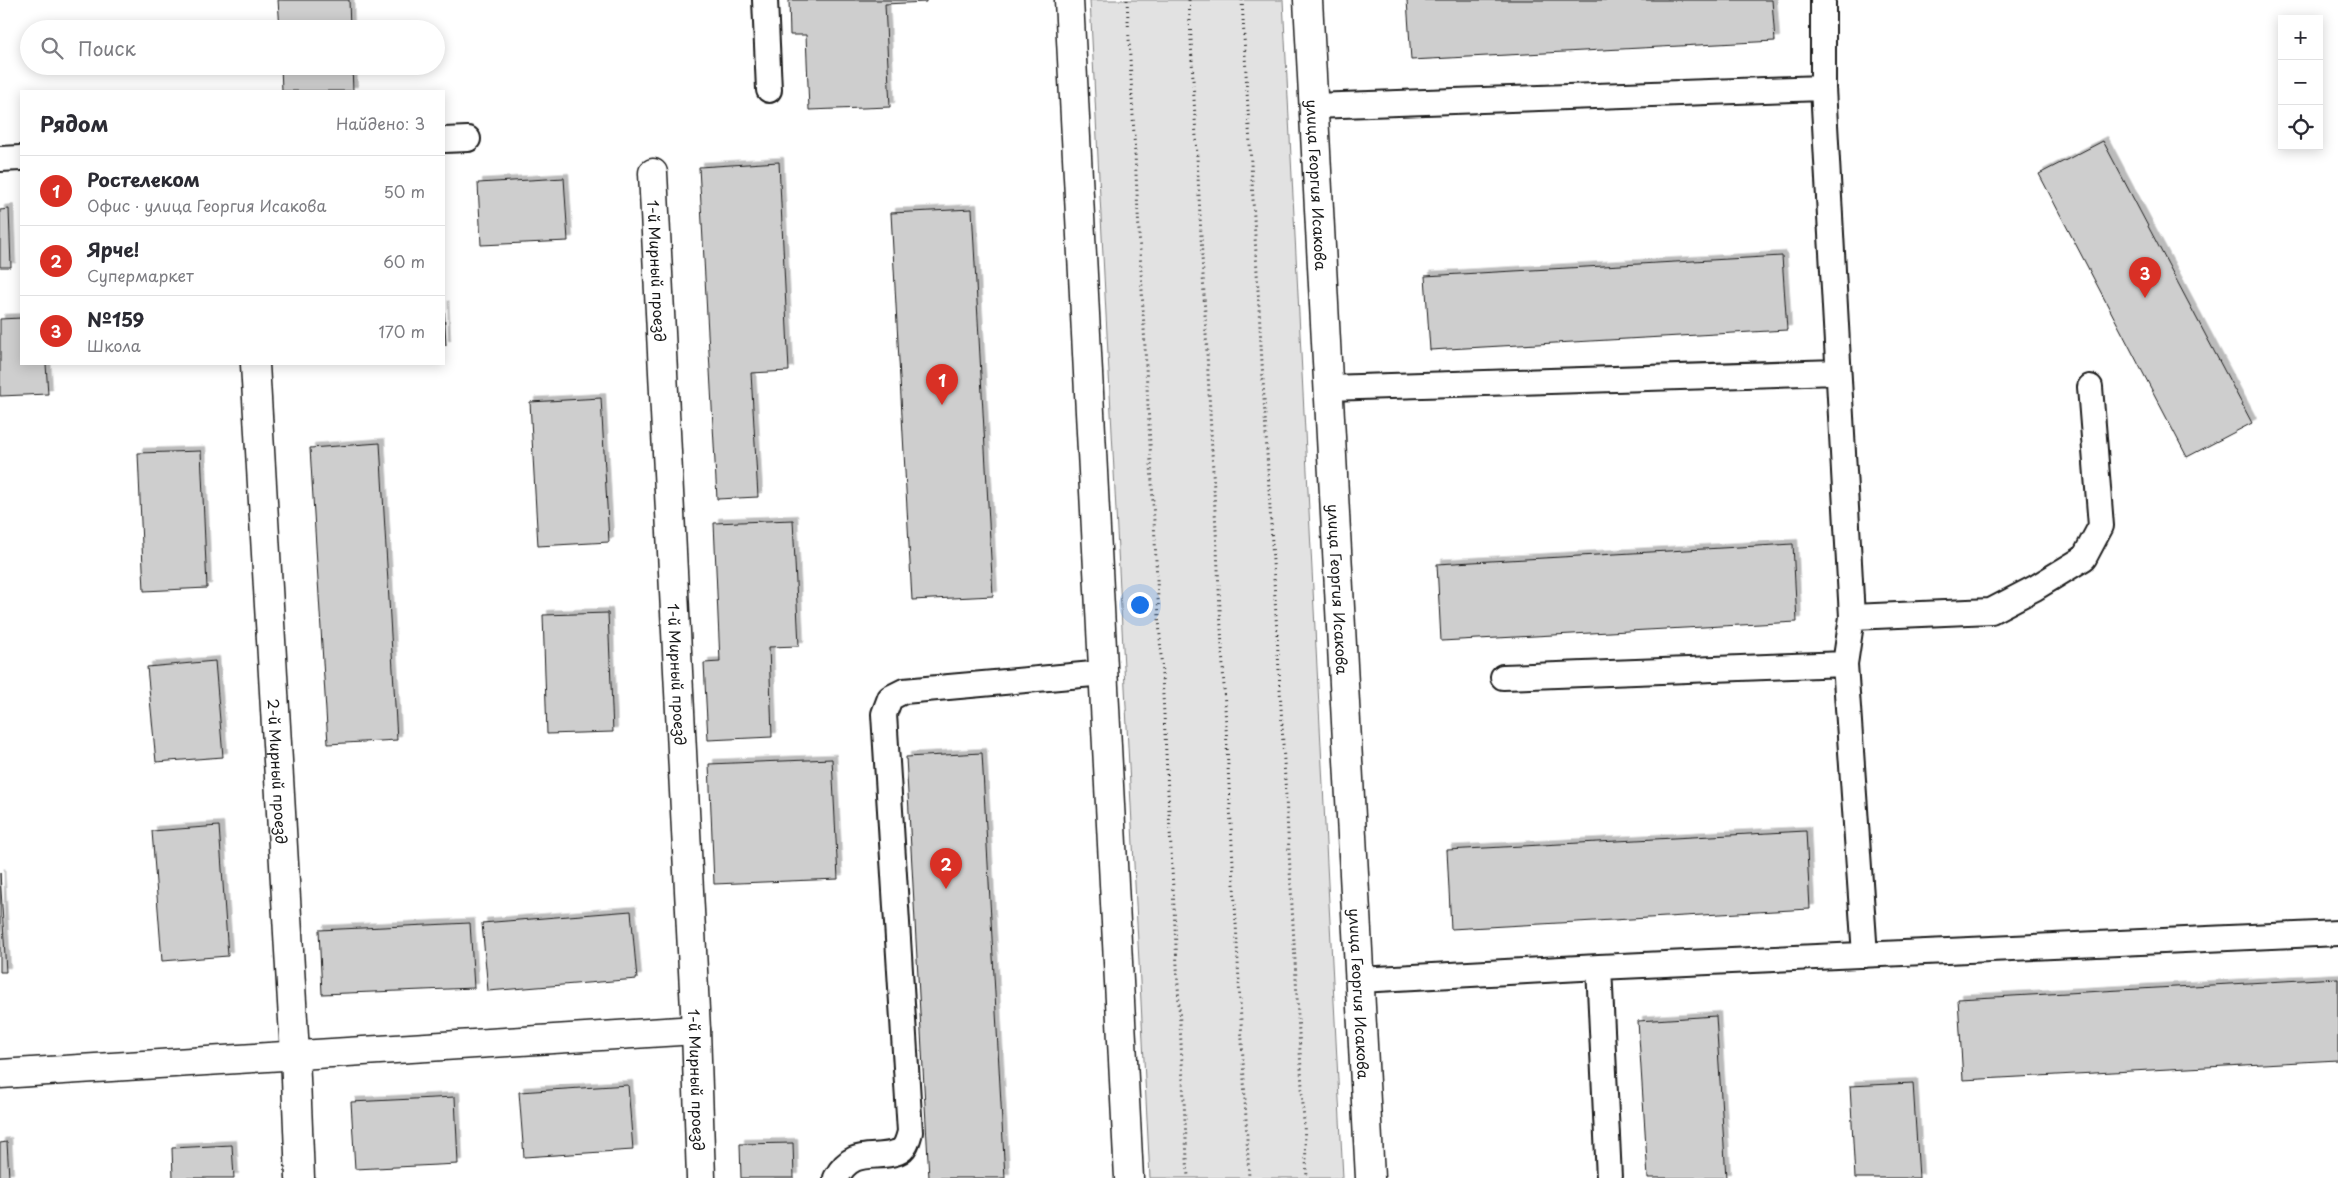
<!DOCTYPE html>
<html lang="ru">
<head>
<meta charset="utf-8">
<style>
	:root { --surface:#fff; --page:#f2f2f3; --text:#2b2b33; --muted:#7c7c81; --line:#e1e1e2; --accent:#d93025 }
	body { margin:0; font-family:"Playpen Sans",sans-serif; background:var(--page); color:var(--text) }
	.controls { position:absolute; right:15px; top:15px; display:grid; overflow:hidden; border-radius:0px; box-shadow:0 2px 12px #0003 }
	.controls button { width:45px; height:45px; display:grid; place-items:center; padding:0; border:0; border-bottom:1px solid var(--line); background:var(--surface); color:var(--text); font:25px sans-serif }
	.you { position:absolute; left:1139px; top:604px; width:18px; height:18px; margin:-12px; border:4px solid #fff; border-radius:50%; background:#1a73e8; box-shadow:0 0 0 8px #1a73e833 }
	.badge { display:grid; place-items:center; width:32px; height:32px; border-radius:50%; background:var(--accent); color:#fff; font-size:16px; font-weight:700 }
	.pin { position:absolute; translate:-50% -41px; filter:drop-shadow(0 1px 2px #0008) }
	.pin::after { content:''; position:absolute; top:26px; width:18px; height:15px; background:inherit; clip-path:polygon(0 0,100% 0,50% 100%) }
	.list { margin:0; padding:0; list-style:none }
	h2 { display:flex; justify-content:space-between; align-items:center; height:65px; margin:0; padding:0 20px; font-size:21px }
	h2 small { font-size:16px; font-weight:400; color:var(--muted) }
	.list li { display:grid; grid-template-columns:32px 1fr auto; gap:15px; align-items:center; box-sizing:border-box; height:70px; padding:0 20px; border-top:1px solid var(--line) }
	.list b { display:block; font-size:19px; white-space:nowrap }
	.list p { margin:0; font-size:16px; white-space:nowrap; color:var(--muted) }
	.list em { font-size:16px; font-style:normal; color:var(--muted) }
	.icon { flex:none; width:28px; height:28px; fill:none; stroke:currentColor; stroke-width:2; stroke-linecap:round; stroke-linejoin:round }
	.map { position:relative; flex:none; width:2338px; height:1178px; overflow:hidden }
	.search { position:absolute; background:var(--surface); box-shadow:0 2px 12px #0003; left:20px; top:20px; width:425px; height:55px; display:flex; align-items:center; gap:12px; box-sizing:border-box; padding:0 18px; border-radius:28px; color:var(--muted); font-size:19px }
	.panel { position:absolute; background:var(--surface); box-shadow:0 2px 12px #0003; left:20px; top:90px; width:425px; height:275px; border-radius:0px }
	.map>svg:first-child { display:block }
	.green { fill:#e2e2e2; stroke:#7f7f7f }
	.building { fill:#cecece; stroke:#1c1c1c; filter:url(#shadow) }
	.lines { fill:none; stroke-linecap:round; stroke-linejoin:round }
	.service-casing { stroke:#1c1c1c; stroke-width:28 }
	.minor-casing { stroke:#1c1c1c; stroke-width:31 }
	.tertiary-casing { stroke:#1c1c1c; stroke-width:31 }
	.path { stroke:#1c1c1c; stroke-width:3; stroke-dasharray:1 4; stroke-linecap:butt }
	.service { stroke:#fff; stroke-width:24 }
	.minor { stroke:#fff; stroke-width:28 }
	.tertiary { stroke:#fff; stroke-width:28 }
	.labels { text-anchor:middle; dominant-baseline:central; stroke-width:5; stroke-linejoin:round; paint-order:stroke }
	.street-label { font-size:15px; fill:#1c1c1c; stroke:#fff }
</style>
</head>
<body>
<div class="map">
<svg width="2338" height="1178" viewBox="0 0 2338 1178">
	<defs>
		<filter id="shadow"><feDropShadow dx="4.5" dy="-4.5" stdDeviation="0" flood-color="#0004"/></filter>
	</defs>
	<rect width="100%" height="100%" fill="#fff"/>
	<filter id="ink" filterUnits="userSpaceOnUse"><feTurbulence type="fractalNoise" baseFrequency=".02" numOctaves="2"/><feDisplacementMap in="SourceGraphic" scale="10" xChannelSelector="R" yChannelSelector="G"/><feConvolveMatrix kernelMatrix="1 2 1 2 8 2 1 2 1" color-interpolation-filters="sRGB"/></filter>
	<g filter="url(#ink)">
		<!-- green -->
		<path class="green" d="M1090 0H1283L1343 1178H1150Z"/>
		<!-- building -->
		<path class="building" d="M278 0H349L350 29H280Z
			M789 0H926V2L885 4 890 107 809 110 806 35H790Z
			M1407 0H1772L1775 41 1411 60Z
			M281 66H352L353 91H282Z
			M2103 141 2252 423 2187 457 2039 174Z
			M779 162 789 371 751 373 758 497 717 499 699 167Z
			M564 178 568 241 481 245 478 183Z
			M9 209 11 267H0V210Z
			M972 209 993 596 912 600 891 213Z
			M1782 256 1787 330 1430 350 1425 276Z
			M444 305 446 345H444Z
			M21 318V364H46L48 394 0 396V319Z
			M601 398 609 542 538 546 530 402Z
			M380 443 397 740 328 744 310 448Z
			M201 451 207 588 144 591 138 453Z
			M793 520 799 646 769 647 772 737 708 740 704 663 720 662 714 523Z
			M1793 544 1797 622 1441 641 1437 564Z
			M608 613 613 732 547 734 543 615Z
			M215 661 223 757 156 762 147 667Z
			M982 753 1005 1178H929L906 757Z
			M832 759 838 879 714 884 709 764Z
			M219 826 228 956 162 961 152 831Z
			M1806 831 1810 909 1451 929 1447 850Z
			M0 873 6 972H0Z
			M631 911 637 979 488 991 482 923Z
			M470 923 474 988 322 994 319 930Z
			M2338 978V1060L1963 1080 1958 999Z
			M1716 1016 1726 1178H1648L1638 1021Z
			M1913 1083 1919 1178H1855L1850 1086Z
			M628 1085 633 1150 524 1157 519 1092Z
			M455 1097 458 1164 355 1169 351 1102Z
			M7 1142 9 1178H0V1143Z
			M793 1143 794 1178H741L740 1144Z
			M232 1145 234 1178H173L172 1148Z"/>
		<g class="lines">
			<defs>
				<path id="service" d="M765 0 769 90
					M1823 0V88L1852 617 1845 664 1865 955
					M1313 106 1823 88
					M444 140 468 139
					M0 159 21 158
					M1328 388 1838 372
					M1852 617 1991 611 2035 588 2084 558 2101 526 2090 387
					M1503 677 1845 664
					M1599 967 1609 1178
					M1359 980 1599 967 2338 933
					M836 1178C854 1146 873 1161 898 1152 906 1149 908 1139 910 1132L884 714 890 698 904 691 1104 673"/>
				<g id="minor">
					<path id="s1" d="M653 173 696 1030 701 1178"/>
					<path id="s2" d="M255 364 295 1054 300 1178"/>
					<path d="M0 1074 696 1030"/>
				</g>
				<g id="tertiary">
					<path d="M1069 0 1129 1178"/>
					<path id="s3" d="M1308 0 1370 1178"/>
				</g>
			</defs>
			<!-- service casing -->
			<use href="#service" class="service-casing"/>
			<!-- minor casing -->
			<use href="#minor" class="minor-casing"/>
			<!-- tertiary casing -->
			<use href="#tertiary" class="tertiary-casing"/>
			<!-- path -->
			<path class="path" d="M1127 0 1188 1178
				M1189 0 1249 1178
				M1242 0 1307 1178"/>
			<!-- service -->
			<use href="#service" class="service"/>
			<!-- minor -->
			<use href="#minor" class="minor"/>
			<!-- tertiary -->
			<use href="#tertiary" class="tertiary"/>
		</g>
	</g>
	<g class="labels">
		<!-- street labels -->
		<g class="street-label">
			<text stroke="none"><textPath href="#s3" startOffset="185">улица Георгия Исакова</textPath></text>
			<text stroke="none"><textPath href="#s1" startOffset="98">1-й Мирный проезд</textPath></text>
			<text stroke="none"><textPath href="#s3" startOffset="590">улица Георгия Исакова</textPath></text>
			<text stroke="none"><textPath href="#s1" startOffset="502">1-й Мирный проезд</textPath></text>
			<text stroke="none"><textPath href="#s2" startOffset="408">2-й Мирный проезд</textPath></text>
			<text stroke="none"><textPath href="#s3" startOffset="995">улица Георгия Исакова</textPath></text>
			<text stroke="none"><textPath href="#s1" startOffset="908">1-й Мирный проезд</textPath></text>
		</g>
	</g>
</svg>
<div class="controls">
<button>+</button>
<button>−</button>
<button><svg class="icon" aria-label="locate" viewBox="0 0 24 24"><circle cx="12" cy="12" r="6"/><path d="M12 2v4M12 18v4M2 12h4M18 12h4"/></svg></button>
</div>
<div class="you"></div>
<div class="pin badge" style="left:942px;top:405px">1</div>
<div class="pin badge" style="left:946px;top:889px">2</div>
<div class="pin badge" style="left:2145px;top:298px">3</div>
<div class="search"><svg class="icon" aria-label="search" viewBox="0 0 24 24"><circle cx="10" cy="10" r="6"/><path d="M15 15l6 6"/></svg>Поиск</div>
<section class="panel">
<h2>Рядом<small>Найдено: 3</small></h2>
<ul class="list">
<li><span class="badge">1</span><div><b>Ростелеком</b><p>Офис · улица Георгия Исакова</p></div><em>50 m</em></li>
<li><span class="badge">2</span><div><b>Ярче!</b><p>Супермаркет</p></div><em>60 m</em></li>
<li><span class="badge">3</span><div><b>№159</b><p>Школа</p></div><em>170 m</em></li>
</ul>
</section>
</div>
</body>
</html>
